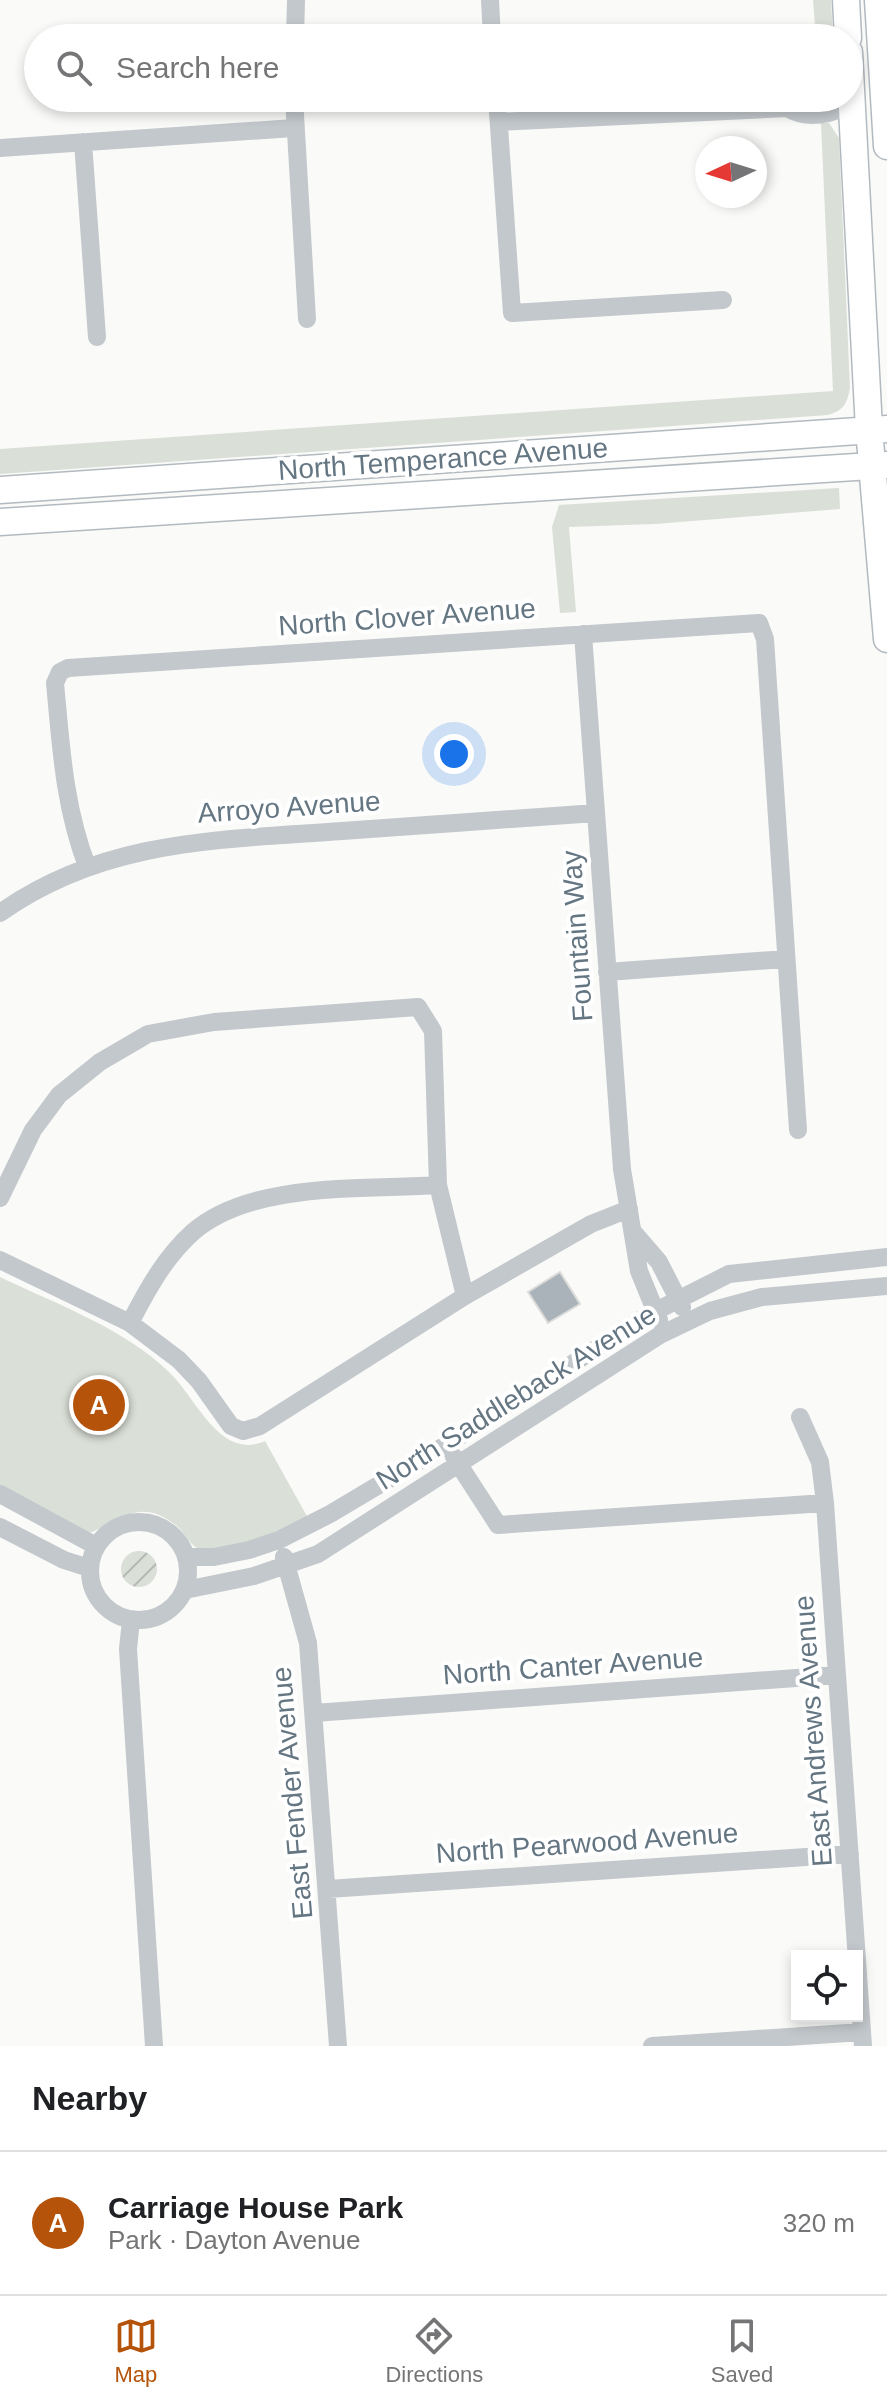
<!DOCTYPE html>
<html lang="en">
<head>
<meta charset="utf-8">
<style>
	:root { --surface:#fff; --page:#f2f2f2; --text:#202124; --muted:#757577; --line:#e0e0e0; --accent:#b45309 }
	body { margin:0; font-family:Helvetica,sans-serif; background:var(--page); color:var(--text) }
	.controls { position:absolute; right:24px; bottom:24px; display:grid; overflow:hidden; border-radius:0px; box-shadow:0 4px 12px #0003 }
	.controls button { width:72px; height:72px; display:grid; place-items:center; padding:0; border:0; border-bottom:2px solid var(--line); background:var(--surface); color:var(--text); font:40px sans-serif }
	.compass { position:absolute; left:695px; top:136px; width:72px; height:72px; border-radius:50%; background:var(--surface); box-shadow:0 4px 12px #0003; rotate:266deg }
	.you { position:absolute; left:454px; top:754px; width:28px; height:28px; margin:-20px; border:6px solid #fff; border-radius:50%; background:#1a73e8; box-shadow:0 0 0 12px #1a73e833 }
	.badge { display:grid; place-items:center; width:52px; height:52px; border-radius:50%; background:var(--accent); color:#fff; font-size:26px; font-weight:700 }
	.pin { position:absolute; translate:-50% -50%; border:4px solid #fff; box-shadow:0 2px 8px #0006 }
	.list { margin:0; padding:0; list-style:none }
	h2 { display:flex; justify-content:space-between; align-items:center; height:104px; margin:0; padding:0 32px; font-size:34px }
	h2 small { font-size:26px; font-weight:400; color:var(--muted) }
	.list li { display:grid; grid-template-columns:52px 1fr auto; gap:24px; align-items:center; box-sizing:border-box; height:144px; padding:0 32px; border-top:2px solid var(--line) }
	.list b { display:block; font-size:30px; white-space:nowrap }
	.list p { margin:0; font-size:26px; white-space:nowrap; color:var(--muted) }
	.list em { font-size:26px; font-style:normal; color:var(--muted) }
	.icon { flex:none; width:44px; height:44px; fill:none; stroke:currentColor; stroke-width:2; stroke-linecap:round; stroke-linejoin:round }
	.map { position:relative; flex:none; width:887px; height:2046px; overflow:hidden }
	.search { position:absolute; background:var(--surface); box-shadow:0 4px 12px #0003; left:24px; right:24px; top:24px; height:88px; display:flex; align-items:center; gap:20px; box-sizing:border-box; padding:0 28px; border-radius:44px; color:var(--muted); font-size:30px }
	.sheet { height:248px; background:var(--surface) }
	nav { display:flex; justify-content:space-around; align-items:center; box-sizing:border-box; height:112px; border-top:2px solid var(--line); background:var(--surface); font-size:22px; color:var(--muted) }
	nav a { display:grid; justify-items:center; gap:4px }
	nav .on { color:var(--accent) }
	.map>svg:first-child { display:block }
	.park { fill:#dadfd7 }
	.garden { fill:url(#garden-furrows) }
	.building { fill:#aab3b9; stroke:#dcdcda; stroke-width:2 }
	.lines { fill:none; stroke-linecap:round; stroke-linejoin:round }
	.secondary-casing { stroke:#b3babf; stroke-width:29 }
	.street { stroke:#c3c8cc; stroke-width:18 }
	.secondary { stroke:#fff; stroke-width:26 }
	.labels { text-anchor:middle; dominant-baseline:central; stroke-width:8; stroke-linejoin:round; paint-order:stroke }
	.street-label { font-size:28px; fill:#657683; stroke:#fff }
</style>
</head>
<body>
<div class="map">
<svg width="887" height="2046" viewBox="0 0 887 2046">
	<defs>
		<pattern id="garden-furrows" width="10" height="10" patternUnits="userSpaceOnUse" patternTransform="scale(2)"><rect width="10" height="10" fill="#dadfd7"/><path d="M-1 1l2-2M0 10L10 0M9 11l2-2" fill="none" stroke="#b4b9b4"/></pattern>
	</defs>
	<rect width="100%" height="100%" fill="#fafaf8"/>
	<!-- park -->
	<path class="park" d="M813 0H831L833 38H816Z
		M821 123H829L839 138 850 388C847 404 844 410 828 415L0 474V449L833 391Z
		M839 488 840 509 655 524 569 527 576 612 560 613 552 527 559 505Z
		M0 1277C58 1305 124 1328 170 1373 197 1399 220 1461 265 1441L308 1518C274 1535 238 1548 201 1550 190 1546 186 1535 178 1527 140 1495 122 1521 89 1533L0 1486Z"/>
	<!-- garden -->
	<path class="garden" d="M121 1569a18 18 0 1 1 36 0a18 18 0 1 1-36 0Z"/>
	<!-- building -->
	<path class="building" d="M560 1272 580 1304 548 1323 528 1292Z"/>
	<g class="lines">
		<defs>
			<path id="secondary" d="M846 0 848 38
				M878 0 887 146
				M849 52 869 429 887 639
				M0 490 887 429
				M0 522 887 465"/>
		</defs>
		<!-- secondary casing -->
		<use href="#secondary" class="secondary-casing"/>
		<!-- street -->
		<path class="street" d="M490 0 492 38
			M295 38 296 0
			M294 98 307 319
			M497 98 512 313 723 300
			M499 122 787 108C807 120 832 115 852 103
			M83 142 97 337
			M0 148 294 128
			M583 634 622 1169 639 1271 659 1320
			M87 866C64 806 61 746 55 683L60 672 68 668 759 623 765 639 798 1130
			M0 913C104 839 220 840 342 831 427 825 511 819 596 813
			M607 972 785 959
			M0 1198 33 1130 59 1095 100 1062 148 1034 214 1022 418 1007 433 1031 438 1185 465 1296
			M634 1233 659 1262 682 1307
			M0 1260 130 1323 179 1360 199 1381 231 1426 243 1431 260 1426 465 1296 591 1224 629 1209
			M130 1323C147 1290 165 1257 193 1232 252 1181 364 1190 438 1185
			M800 1417 820 1462 825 1503 863 2046
			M454 1457 498 1525 825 1503
			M0 1494 96 1546
			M90 1571a49 49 0 1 1 98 0a49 49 0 1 1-98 0Z
			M0 1527 64 1560 89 1568
			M186 1557H214L249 1550 279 1540 330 1514 446 1445 648 1315 729 1274 887 1257
			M284 1557 308 1643 338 2046
			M185 1590 254 1576 318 1554 660 1335 710 1311 762 1297 887 1286
			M131 1620 128 1649 154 2046
			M314 1713 837 1675
			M328 1889 850 1854
			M652 2046 862 2032"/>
		<!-- secondary -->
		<use href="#secondary" class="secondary"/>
	</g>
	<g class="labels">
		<!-- street labels -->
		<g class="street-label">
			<text transform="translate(443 459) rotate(-4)">North Temperance Avenue</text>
			<text transform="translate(407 617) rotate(-4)">North Clover Avenue</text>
			<text transform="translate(289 807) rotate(-4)">Arroyo Avenue</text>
			<text transform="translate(577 936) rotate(-94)">Fountain Way</text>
			<text transform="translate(516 1397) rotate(-32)">North Saddleback Avenue</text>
			<text transform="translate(573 1666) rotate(-4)">North Canter Avenue</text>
			<text transform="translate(813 1731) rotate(-94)">East Andrews Avenue</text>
			<text transform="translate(292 1793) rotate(-95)">East Fender Avenue</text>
			<text transform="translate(587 1843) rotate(-4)">North Pearwood Avenue</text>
		</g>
	</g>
</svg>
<div class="controls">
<button><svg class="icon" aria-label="locate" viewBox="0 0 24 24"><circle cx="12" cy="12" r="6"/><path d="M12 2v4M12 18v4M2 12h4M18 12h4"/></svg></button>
</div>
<svg class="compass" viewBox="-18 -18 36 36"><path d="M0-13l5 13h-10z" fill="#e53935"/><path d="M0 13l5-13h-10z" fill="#757577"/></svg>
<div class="you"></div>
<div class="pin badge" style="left:99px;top:1405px">A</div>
<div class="search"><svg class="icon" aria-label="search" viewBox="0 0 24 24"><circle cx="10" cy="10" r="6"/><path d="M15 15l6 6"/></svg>Search here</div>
</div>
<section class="sheet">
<h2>Nearby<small></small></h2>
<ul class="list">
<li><span class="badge">A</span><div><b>Carriage House Park</b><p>Park · Dayton Avenue</p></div><em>320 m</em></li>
</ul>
</section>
<nav>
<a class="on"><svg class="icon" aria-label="map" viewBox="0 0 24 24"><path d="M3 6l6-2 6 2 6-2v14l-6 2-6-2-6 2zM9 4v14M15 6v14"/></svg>Map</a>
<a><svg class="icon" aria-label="directions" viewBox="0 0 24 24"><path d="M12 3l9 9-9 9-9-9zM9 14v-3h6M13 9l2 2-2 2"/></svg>Directions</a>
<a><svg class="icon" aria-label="saved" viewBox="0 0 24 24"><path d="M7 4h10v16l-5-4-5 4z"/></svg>Saved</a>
</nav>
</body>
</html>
